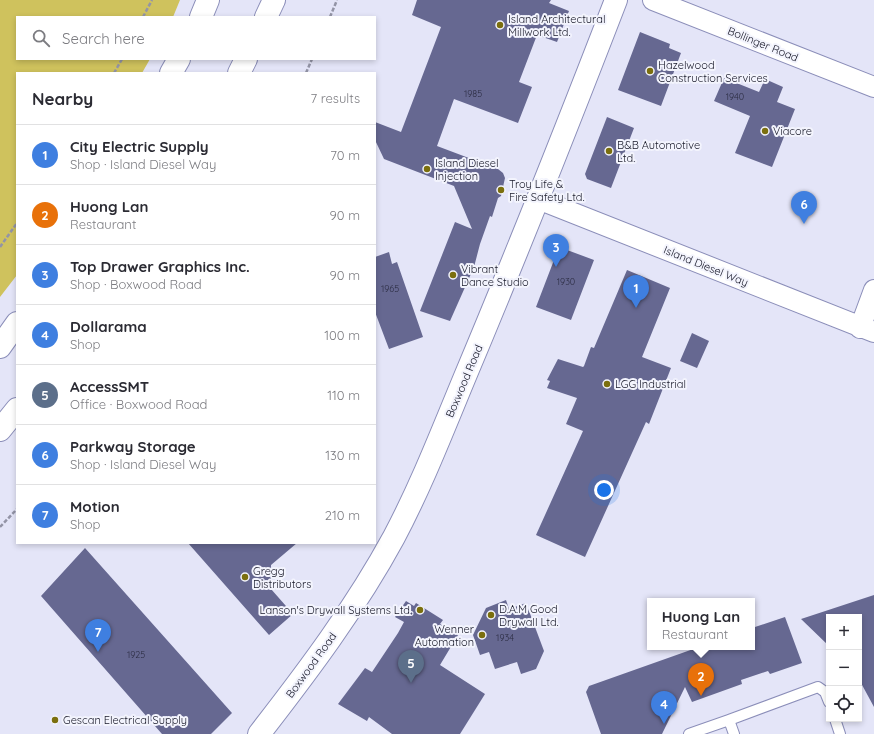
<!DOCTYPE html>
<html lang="en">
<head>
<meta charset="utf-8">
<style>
	:root { --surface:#fff; --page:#f7f7f7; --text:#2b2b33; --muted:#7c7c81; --line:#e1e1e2; --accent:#0f766e }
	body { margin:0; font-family:Quicksand,sans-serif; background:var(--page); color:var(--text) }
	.controls { position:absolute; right:12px; bottom:12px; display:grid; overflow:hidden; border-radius:0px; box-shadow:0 2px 6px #0003 }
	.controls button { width:36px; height:36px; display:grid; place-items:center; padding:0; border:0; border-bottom:1px solid var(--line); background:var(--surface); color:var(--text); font:20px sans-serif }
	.you { position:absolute; left:604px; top:490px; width:14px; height:14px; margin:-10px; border:3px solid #fff; border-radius:50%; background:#1a73e8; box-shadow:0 0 0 6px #1a73e833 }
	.badge { display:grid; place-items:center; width:26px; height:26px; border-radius:50%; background:var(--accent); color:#fff; font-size:13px; font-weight:700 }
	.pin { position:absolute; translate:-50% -33px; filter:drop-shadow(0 1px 2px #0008) }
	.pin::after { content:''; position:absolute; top:21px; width:14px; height:12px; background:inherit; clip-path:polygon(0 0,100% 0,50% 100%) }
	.popup { position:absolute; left:647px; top:598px; width:108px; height:52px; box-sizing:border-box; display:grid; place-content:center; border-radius:0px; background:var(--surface); filter:drop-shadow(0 1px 3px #0005); font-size:13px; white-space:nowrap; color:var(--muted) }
	.popup b { font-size:15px; color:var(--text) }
	.popup::after { content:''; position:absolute; left:50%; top:100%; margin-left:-8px; border:8px solid transparent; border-top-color:var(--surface) }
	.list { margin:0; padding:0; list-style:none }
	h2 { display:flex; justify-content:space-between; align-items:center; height:52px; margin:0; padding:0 16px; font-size:17px }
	h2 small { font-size:13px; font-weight:400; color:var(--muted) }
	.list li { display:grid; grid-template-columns:26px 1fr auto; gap:12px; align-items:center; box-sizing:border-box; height:60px; padding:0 16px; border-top:1px solid var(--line) }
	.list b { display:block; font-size:15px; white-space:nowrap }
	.list p { margin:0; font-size:13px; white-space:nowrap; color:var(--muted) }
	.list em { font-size:13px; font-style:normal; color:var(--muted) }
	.icon { flex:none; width:22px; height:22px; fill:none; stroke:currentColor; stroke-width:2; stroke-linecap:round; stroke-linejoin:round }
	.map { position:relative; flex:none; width:874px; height:734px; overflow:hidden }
	.search { position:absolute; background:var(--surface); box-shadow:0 2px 6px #0003; left:16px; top:16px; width:360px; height:44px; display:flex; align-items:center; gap:10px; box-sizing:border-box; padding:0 14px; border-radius:0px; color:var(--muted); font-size:15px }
	.panel { position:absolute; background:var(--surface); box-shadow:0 2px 6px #0003; left:16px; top:72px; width:360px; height:472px; border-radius:0px }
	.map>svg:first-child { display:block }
	.green { fill:#cfc25d }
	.building { fill:#666891 }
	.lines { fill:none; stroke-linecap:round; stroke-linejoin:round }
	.service-casing { stroke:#8b8eb9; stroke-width:12 }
	.minor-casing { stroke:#8b8eb9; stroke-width:22 }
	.tertiary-casing { stroke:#8b8eb9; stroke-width:24 }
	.trunk-casing { stroke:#8b8eb9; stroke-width:24 }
	.path { stroke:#9394a6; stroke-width:2.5; stroke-dasharray:4 2; stroke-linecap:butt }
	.service { stroke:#fff; stroke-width:10 }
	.minor { stroke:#fff; stroke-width:20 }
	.tertiary { stroke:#fff; stroke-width:22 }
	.trunk { stroke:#fff; stroke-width:22 }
	.poi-dot { fill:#7b6f0e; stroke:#f3f4fd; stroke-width:1.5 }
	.labels { text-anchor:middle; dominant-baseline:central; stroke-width:4; stroke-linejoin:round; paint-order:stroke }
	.number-label { font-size:9px; fill:#2b2c42 }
	.poi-label { font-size:11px; fill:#171828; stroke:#f3f4fd; text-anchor:start }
	.street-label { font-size:11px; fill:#171828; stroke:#f3f4fd }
</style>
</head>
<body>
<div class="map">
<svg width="874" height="734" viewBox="0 0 874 734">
	<rect width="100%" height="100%" fill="#e4e5f8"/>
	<!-- green -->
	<path class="green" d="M0 0H180L173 17H17V59H150L142 73H17V275L0 297Z"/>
	<!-- building -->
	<path class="building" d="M417 0H551L549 3 569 11 557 42 537 35 519 82 532 87 518 123 454 99 437 146 498 169 503 173 505 178 501 196 498 198 492 217 490 216 480 244 474 267 450 321 420 311 455 222 472 229 454 186 384 159 375 140V122L401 132 441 27 412 15Z
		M640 32 670 44 669 48 681 53 661 106 618 90Z
		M724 78 759 92 765 79 783 87 777 102 795 109 772 167 735 153 750 116 714 101Z
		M607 117 634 128 611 188 587 179 585 174Z
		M559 247 594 260 571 320 536 307Z
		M389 252 392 264 397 262 423 337 389 349 375 312V257Z
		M627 270 670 288 642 357 671 368 649 424 646 422 585 557 536 535 583 431 566 424 577 398 547 388 550 381 547 380 558 359 583 367 584 366 591 347 594 348Z
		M692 333 709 341 697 368 680 361Z
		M188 543H297L271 565V589L293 614 269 635Z
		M85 548 232 713 211 734H162L41 596Z
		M874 595V707L861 683 859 675V617H829V646L801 619Z
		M506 600 509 609 526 603 544 651 536 669 521 674 517 662 495 669 489 652 480 655 473 635 486 608Z
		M406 601 414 606 416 603 443 620 440 624 458 635 440 665 485 694 460 734H392L369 717 367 721 338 704 365 668 372 672 398 633 404 622 395 617Z
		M785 617 802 663 770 674 768 671 741 680 742 684 692 702 685 687 662 734H601L586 692 589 686 699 647H752V628Z"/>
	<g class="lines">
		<defs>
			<path id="service" d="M835 719 840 734
				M689 734 729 720
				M734 734 729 720 818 687 825 692 829 702"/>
			<path id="minor" d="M653 0 874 87
				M538 199 874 332
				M860 328 874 290"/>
			<path id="tertiary" d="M259 734C308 671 356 607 394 537 421 486 442 432 464 379 517 253 567 127 616 0"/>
			<path id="trunk" d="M201 17 208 0
				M266 17 274 0
				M171 73 179 59
				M239 73 246 59
				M0 347 17 323
				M0 430 17 409"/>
		</defs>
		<!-- service casing -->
		<use href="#service" class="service-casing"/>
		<!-- minor casing -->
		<use href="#minor" class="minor-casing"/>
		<!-- tertiary casing -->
		<use href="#tertiary" class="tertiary-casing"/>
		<!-- trunk casing -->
		<use href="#trunk" class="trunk-casing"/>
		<!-- path -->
		<path class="path" d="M143 17 152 0
			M330 17 337 0
			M114 73 122 59
			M306 73 312 59
			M0 247 17 223
			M0 527 17 509"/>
		<!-- service -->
		<use href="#service" class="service"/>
		<!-- minor -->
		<use href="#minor" class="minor"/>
		<!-- tertiary -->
		<use href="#tertiary" class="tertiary"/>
		<!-- trunk -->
		<use href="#trunk" class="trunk"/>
	</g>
	<!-- markers -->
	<g class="poi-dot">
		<circle cx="500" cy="25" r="4"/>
		<circle cx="650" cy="71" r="4"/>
		<circle cx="765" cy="131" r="4"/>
		<circle cx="609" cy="151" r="4"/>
		<circle cx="427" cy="169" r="4"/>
		<circle cx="501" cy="190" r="4"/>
		<circle cx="453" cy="275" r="4"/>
		<circle cx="607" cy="384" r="4"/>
		<circle cx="245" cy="577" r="4"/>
		<circle cx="420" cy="610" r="4"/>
		<circle cx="491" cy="615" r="4"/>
		<circle cx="482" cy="635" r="4"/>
		<circle cx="55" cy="720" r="4"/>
	</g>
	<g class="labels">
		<!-- number labels -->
		<g class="number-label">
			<text x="473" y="93">1985</text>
			<text x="735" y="96">1940</text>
			<text x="566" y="281">1930</text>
			<text x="390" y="288">1965</text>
			<text x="505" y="637">1934</text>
			<text x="136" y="654">1925</text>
		</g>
		<!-- poi labels -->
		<g class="poi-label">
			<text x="508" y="19">Island Architectural<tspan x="508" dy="13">Millwork Ltd.</tspan></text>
			<text x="658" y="65">Hazelwood<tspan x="658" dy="13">Construction Services</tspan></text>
			<text x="773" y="131">Viacore</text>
			<text x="617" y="145">B&amp;B Automotive<tspan x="617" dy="13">Ltd.</tspan></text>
			<text x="435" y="163">Island Diesel<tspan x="435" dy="13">Injection</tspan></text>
			<text x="509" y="184">Troy Life &amp;<tspan x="509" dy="13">Fire Safety Ltd.</tspan></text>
			<text x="461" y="269">Vibrant<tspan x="461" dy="13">Dance Studio</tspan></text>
			<text x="615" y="384">LGG Industrial</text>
			<text x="253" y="571">Gregg<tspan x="253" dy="13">Distributors</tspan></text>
			<text x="499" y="609">D.A.M Good<tspan x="499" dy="13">Drywall Ltd.</tspan></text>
			<text x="412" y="610" text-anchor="end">Lanson's Drywall Systems Ltd.</text>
			<text x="474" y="629" text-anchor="end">Wenner<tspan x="474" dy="13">Automation</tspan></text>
			<text x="63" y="720">Gescan Electrical Supply</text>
		</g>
		<!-- street labels -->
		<g class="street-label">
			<text transform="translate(763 44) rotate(22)">Bollinger Road</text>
			<text transform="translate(706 266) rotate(22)">Island Diesel Way</text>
			<text transform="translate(464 381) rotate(-67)">Boxwood Road</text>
			<text transform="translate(311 665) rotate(-54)">Boxwood Road</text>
		</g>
	</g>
</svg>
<div class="controls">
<button>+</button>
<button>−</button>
<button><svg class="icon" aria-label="locate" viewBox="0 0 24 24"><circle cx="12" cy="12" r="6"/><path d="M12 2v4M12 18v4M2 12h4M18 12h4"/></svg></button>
</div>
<div class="you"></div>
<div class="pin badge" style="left:636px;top:308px;background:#3f7fe0">1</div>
<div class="pin badge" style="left:701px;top:696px;background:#e8710a">2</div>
<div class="popup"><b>Huong Lan</b>Restaurant</div>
<div class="pin badge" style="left:556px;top:267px;background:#3f7fe0">3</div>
<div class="pin badge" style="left:664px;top:724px;background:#3f7fe0">4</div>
<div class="pin badge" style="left:411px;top:683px;background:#5c6f8a">5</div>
<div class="pin badge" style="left:804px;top:224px;background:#3f7fe0">6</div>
<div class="pin badge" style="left:98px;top:652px;background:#3f7fe0">7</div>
<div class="search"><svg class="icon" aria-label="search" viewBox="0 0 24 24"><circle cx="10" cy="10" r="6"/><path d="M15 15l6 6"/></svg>Search here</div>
<section class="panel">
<h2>Nearby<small>7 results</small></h2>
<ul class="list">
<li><span class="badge" style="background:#3f7fe0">1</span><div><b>City Electric Supply</b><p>Shop · Island Diesel Way</p></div><em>70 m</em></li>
<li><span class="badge" style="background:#e8710a">2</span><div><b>Huong Lan</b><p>Restaurant</p></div><em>90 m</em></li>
<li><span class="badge" style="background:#3f7fe0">3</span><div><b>Top Drawer Graphics Inc.</b><p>Shop · Boxwood Road</p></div><em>90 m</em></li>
<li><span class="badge" style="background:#3f7fe0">4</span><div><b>Dollarama</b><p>Shop</p></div><em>100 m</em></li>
<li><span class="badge" style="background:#5c6f8a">5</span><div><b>AccessSMT</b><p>Office · Boxwood Road</p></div><em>110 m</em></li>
<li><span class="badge" style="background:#3f7fe0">6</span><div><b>Parkway Storage</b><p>Shop · Island Diesel Way</p></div><em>130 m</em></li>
<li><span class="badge" style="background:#3f7fe0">7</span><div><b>Motion</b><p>Shop</p></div><em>210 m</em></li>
</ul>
</section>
</div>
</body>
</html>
